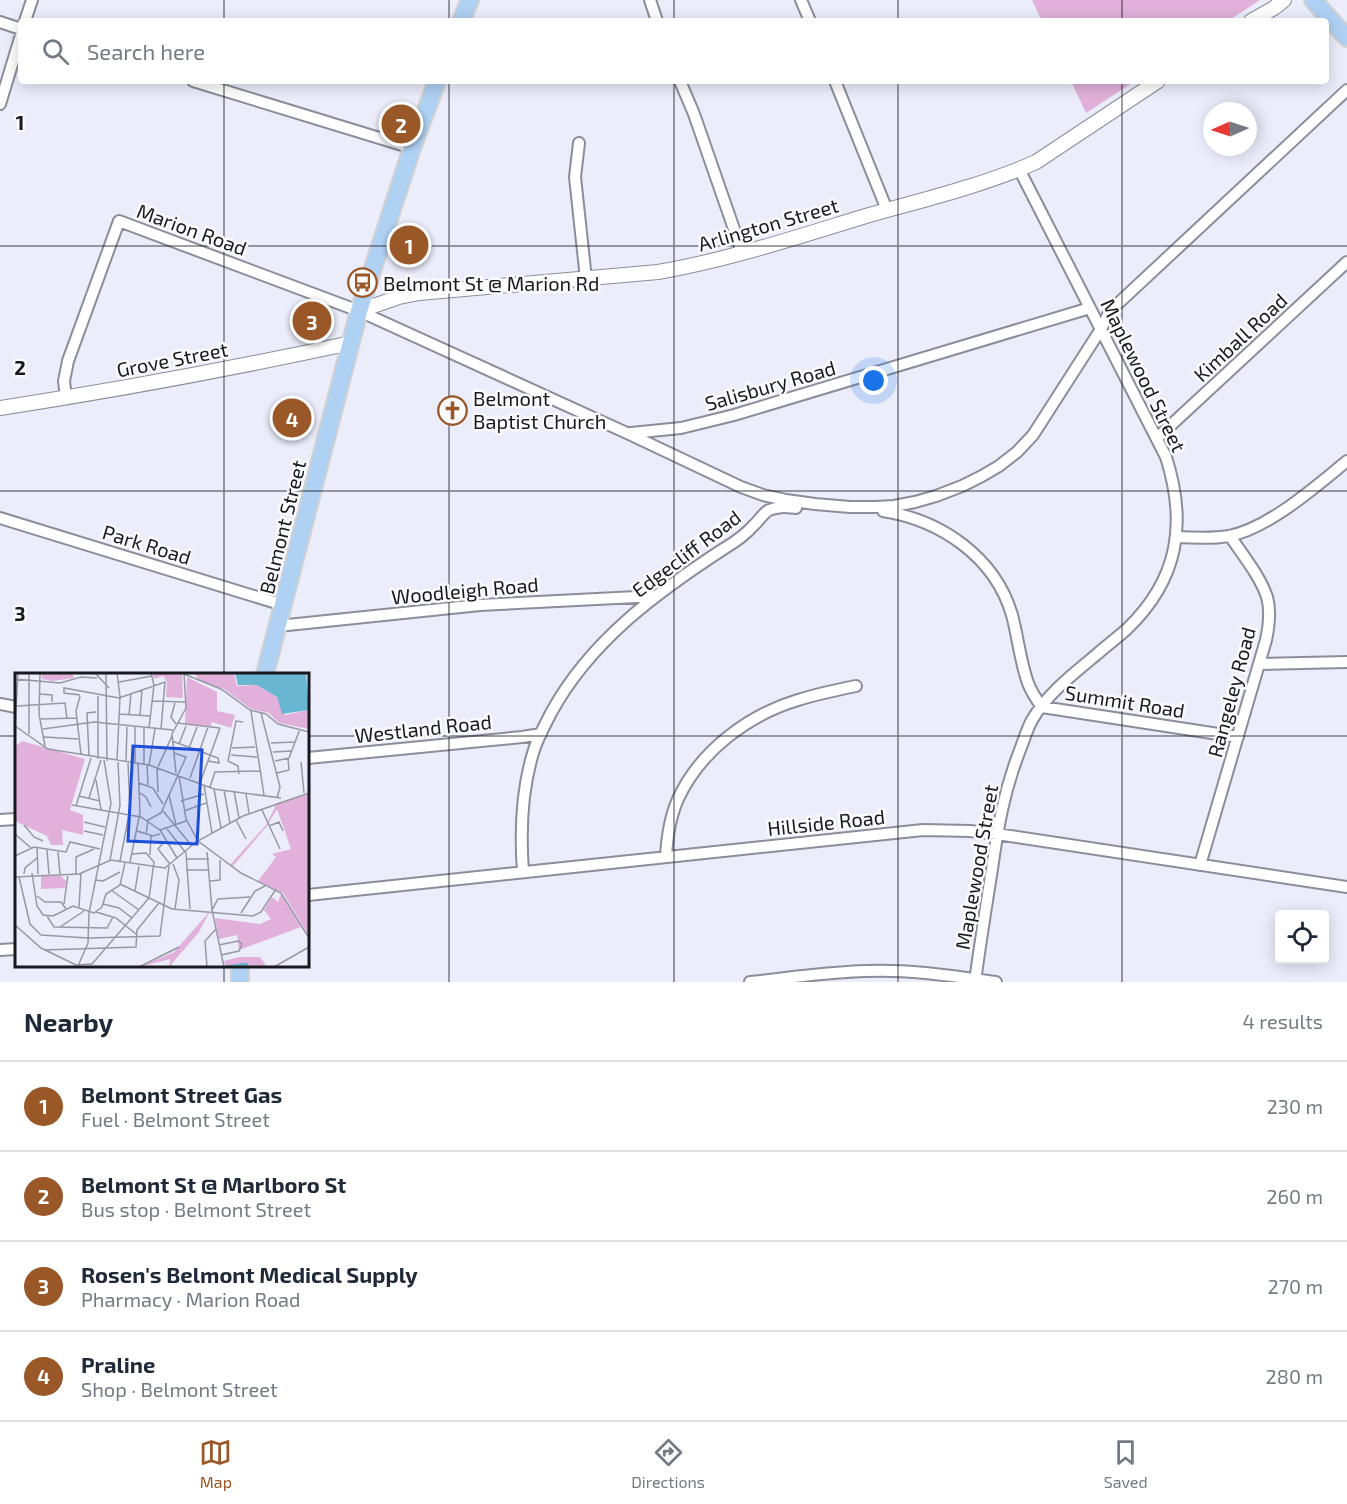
<!DOCTYPE html>
<html lang="en">
<head>
<meta charset="utf-8">
<style>
	:root { --surface:#fff; --page:#f2f2f3; --text:#1f2937; --muted:#747a83; --line:#e0e1e3; --accent:#9a5727 }
	body { margin:0; font-family:"Exo 2",sans-serif; background:var(--page); color:var(--text) }
	.controls { position:absolute; right:18px; bottom:18px; display:grid; overflow:hidden; border-radius:6px; box-shadow:0 3px 15px #0003 }
	.controls button { width:54px; height:54px; display:grid; place-items:center; padding:0; border:0; border-bottom:2px solid var(--line); background:var(--surface); color:var(--text); font:30px sans-serif }
	.compass { position:absolute; left:1203px; top:102px; width:54px; height:54px; border-radius:50%; background:var(--surface); box-shadow:0 3px 15px #0003; rotate:267deg }
	.you { position:absolute; left:874px; top:381px; width:21px; height:21px; margin:-15px; border:4px solid #fff; border-radius:50%; background:#1a73e8; box-shadow:0 0 0 9px #1a73e833 }
	.badge { display:grid; place-items:center; width:39px; height:39px; border-radius:50%; background:var(--accent); color:#fff; font-size:20px; font-weight:700 }
	.pin { position:absolute; translate:-50% -50%; border:3px solid #fff; box-shadow:0 2px 6px #0006 }
	.list { margin:0; padding:0; list-style:none }
	h2 { display:flex; justify-content:space-between; align-items:center; height:78px; margin:0; padding:0 24px; font-size:26px }
	h2 small { font-size:20px; font-weight:400; color:var(--muted) }
	.list li { display:grid; grid-template-columns:39px 1fr auto; gap:18px; align-items:center; box-sizing:border-box; height:90px; padding:0 24px; border-top:2px solid var(--line) }
	.list b { display:block; font-size:22px; white-space:nowrap }
	.list p { margin:0; font-size:20px; white-space:nowrap; color:var(--muted) }
	.list em { font-size:20px; font-style:normal; color:var(--muted) }
	.icon { flex:none; width:33px; height:33px; fill:none; stroke:currentColor; stroke-width:2; stroke-linecap:round; stroke-linejoin:round }
	.map { position:relative; flex:none; width:1347px; height:982px; overflow:hidden }
	.search { position:absolute; background:var(--surface); box-shadow:0 3px 15px #0003; left:18px; right:18px; top:18px; height:66px; display:flex; align-items:center; gap:15px; box-sizing:border-box; padding:0 21px; border-radius:6px; color:var(--muted); font-size:22px }
	.sheet { height:438px; background:var(--surface) }
	nav { display:flex; justify-content:space-around; align-items:center; box-sizing:border-box; height:84px; border-top:2px solid var(--line); background:var(--surface); font-size:16px; color:var(--muted) }
	nav a { display:grid; justify-items:center; gap:3px }
	nav .on { color:var(--accent) }
	.map>svg:first-child { display:block }
	.green { fill:#e2b1db }
	.lines { fill:none; stroke-linecap:round; stroke-linejoin:round }
	.minor-casing { stroke:#8b8e9a; stroke-width:14 }
	.tertiary-casing { stroke:#8b8e9a; stroke-width:16 }
	.primary-casing { stroke:#d1d1d2; stroke-width:20 }
	.minor { stroke:#fff; stroke-width:10 }
	.tertiary { stroke:#fff; stroke-width:14 }
	.primary { stroke:#afd1f3; stroke-width:16 }
	.grid { fill:none; stroke:#18191e; stroke-width:1.5; stroke-opacity:0.55 }
	.labels { text-anchor:middle; dominant-baseline:central; stroke-width:5; stroke-linejoin:round; paint-order:stroke }
	.street-label { font-size:20px; fill:#18191e; stroke:#fbfbfe }
	.poi-label { font-size:20px; fill:#18191e; stroke:#fbfbfe; text-anchor:start }
	.inset-river { fill:none; stroke:#68b6d0; stroke-width:3 }
	.inset-road { fill:none; stroke:#9798a3; stroke-width:1.5 }
	.view { fill:#1d4ed8; fill-opacity:0.15; stroke:#1d4ed8; stroke-width:3 }
	.inset-edge { fill:none; stroke:#18191e; stroke-width:3 }
	.grid-label { font-size:20px; text-anchor:middle; font-weight:bold; fill:#18191e; stroke:#fbfbfe; stroke-width:5; stroke-linejoin:round; paint-order:stroke }
</style>
</head>
<body>
<div class="map">
<svg width="1347" height="982" viewBox="0 0 1347 982">
	<rect width="100%" height="100%" fill="#ebedfb"/>
	<!-- green -->
	<path class="green" d="M1032 0H1260L1228 21H1042Z
		M1071 81H1135L1086 113Z"/>
	<g class="lines">
		<defs>
			<path id="minor" d="M650 0 657 21
				M801 0 810 21
				M25 21 32 0
				M0 22 21 29
				M193 81 412 148
				M680 81 694 114 742 252
				M835 81 887 210
				M0 104 21 35
				M579 143 575 177 586 279
				M66 398 64 381 68 361 119 221 359 311 629 434 741 487 763 495 786 500 815 504 850 507H875L894 506 915 502 936 496 962 486 982 476 999 466 1017 452 1033 435 1101 329 1110 311 1347 90
				M631 433 681 428 734 415 1090 308
				M1157 438 1347 262
				M883 511C941 520 995 557 1012 615 1018 637 1020 661 1028 683 1031 691 1036 699 1042 707L1238 737
				M0 518 283 605
				M1177 537C1194 538 1212 539 1229 536 1269 528 1315 487 1347 461
				M278 626 480 605 656 596
				M1259 664 1347 662
				M0 704 16 707
				M308 758 522 737 541 734
				M0 820 16 819
				M666 857C667 837 670 817 678 799 700 751 748 715 798 700 817 694 836 690 856 686
				M1200 865 1266 640C1269 626 1271 611 1267 597 1260 576 1242 554 1230 536
				M523 872C520 831 521 790 534 750 538 737 545 725 551 713 590 641 657 592 725 548 735 542 745 535 753 526 759 521 763 513 769 510 778 506 786 507 796 508
				M308 895 923 830 970 831 997 834 1347 887
				M0 950 16 949
				M750 982C788 978 827 972 866 971 909 969 953 976 996 982
				M975 982C980 944 986 907 992 869 998 826 1004 791 1020 750 1024 740 1027 729 1032 720 1047 694 1073 674 1096 655 1106 646 1117 638 1127 629 1179 579 1187 523 1166 457L1019 169"/>
			<path id="tertiary" d="M1251 21 1274 8 1284 0
				M359 311 399 297 419 293 658 272C728 260 797 237 866 216 922 200 982 186 1036 162L1158 81
				M0 408C118 390 235 368 351 343"/>
			<path id="primary" d="M1313 0 1347 38
				M461 21 470 0
				M265 674 359 311 412 148 437 81
				M240 982V966"/>
		</defs>
		<!-- minor casing -->
		<use href="#minor" class="minor-casing"/>
		<!-- tertiary casing -->
		<use href="#tertiary" class="tertiary-casing"/>
		<!-- primary casing -->
		<use href="#primary" class="primary-casing"/>
		<!-- minor -->
		<use href="#minor" class="minor"/>
		<!-- tertiary -->
		<use href="#tertiary" class="tertiary"/>
		<!-- primary -->
		<use href="#primary" class="primary"/>
	</g>
	<!-- grid -->
	<path class="grid" d="M224 0V21M449 0V21M674 0V21M898 0V21M1122 0V21M224 81V674M449 81V982M674 81V982M898 81V982M1122 81V982M0 246H1347M0 491H1347M0 736H16M308 736H1347M224 966V982"/>
	<!-- icons -->
	<defs>
		<symbol id="bus-ring" viewBox="-11 -11 22 22"><circle r="9.5" fill="#fbfbfe" stroke="#9a5727" stroke-width="1.5"/><path d="M-5-6H5V4H4V6H2V4H-2V6H-4V4H-5ZM-3.5-4V0h7V-4ZM-3.5 1.2v1.5H-2V1.2ZM2 1.2v1.5H3.5V1.2Z" fill="#9a5727"/></symbol>
		<symbol id="church-ring" viewBox="-11 -11 22 22"><circle r="9.5" fill="#fbfbfe" stroke="#9a5727" stroke-width="1.5"/><path d="M-1.2-6h2.4v3.5h3.3v2.4h-3.3V6h-2.4V-.1h-3.3v-2.4h3.3Z" fill="#9a5727"/></symbol>
	</defs>
	<g fill-rule="evenodd">
		<use href="#bus-ring" x="346" y="266" width="33" height="33"/>
		<use href="#church-ring" x="436" y="394" width="33" height="33"/>
	</g>
	<g class="labels">
		<!-- street labels -->
		<g class="street-label">
			<text transform="translate(768 224) rotate(-16)">Arlington Street</text>
			<text transform="translate(192 229) rotate(20)">Marion Road</text>
			<text transform="translate(1240 337) rotate(-43)">Kimball Road</text>
			<text transform="translate(172 359) rotate(-11)">Grove Street</text>
			<text transform="translate(1144 375) rotate(64)">Maplewood Street</text>
			<text transform="translate(770 385) rotate(-16)">Salisbury Road</text>
			<text transform="translate(282 527) rotate(-76)">Belmont Street</text>
			<text transform="translate(147 544) rotate(17)">Park Road</text>
			<text transform="translate(686 553) rotate(-37)">Edgecliff Road</text>
			<text transform="translate(465 590) rotate(-5)">Woodleigh Road</text>
			<text transform="translate(1231 692) rotate(-75)">Rangeley Road</text>
			<text transform="translate(1125 701) rotate(9)">Summit Road</text>
			<text transform="translate(423 728) rotate(-6)">Westland Road</text>
			<text transform="translate(826 822) rotate(-6)">Hillside Road</text>
			<text transform="translate(976 867) rotate(-80)">Maplewood Street</text>
		</g>
		<!-- poi labels -->
		<g class="poi-label">
			<text x="383" y="283">Belmont St @ Marion Rd</text>
			<text x="473" y="398">Belmont<tspan x="473" dy="23">Baptist Church</tspan></text>
		</g>
	</g>
	<!-- overview -->
	<g transform="translate(15 673)">
		<rect width="294" height="294" fill="#ebedfb"/>
		<path d="M26 0H57L59 5 37 8 27 6ZM137 0H167L168 25 151 24 152 9 148 3 139 6ZM180 0H219L222 13 242 12 262 24 270 42 294 37V56L264 50 254 40 236 36 209 16 183 7ZM172 4 202 19V38L220 42 216 55 197 49 196 53 170 51ZM7 68 70 86 55 137 68 142V162L47 157 48 172H36L32 163 0 148V73ZM294 121V263L268 220 243 208 261 184 257 181 276 176 262 136 252 153 218 193 215 192 251 152 262 130ZM26 203H46L51 208 50 215 26 216ZM266 221 286 254 224 277 222 262 204 266 200 245 245 251 256 246 249 237 257 224 263 229ZM195 238 184 259 154 294 155 286 125 294 159 279ZM224 284H245L252 294H211L209 288Z" fill="#e2b1db"/>
		<path d="M220 0H291L294 37 267 41 262 24 242 12H223Z" fill="#68b6d0"/>
		<path class="inset-river" d="M211 294 233 291"/>
		<path class="inset-road" d="M25 0 24 41 30 73M80 0 94 15M91 0 92 88M169 1 206 16 235 37 251 41 263 51 294 59M0 6 45 10 66 4 82 5M104 9 137 3M25 21 37 22V29M65 22 49 20V15L104 25 150 9 146 56M65 23 61 38 66 81M137 28 171 29M160 30 156 44 161 51M2 33 50 30 52 46M236 38 249 122M246 40 265 114 262 125M104 41 135 43M114 42 116 20M125 43 127 16M26 46 62 45M162 50 205 55M0 53 3 0M0 53 33 76 134 92 199 116 266 125M120 54V90M134 55 139 12 136 0M28 56 79 49 158 57M14 61V0M29 64 63 66M157 68 195 82M256 70 280 69M164 71 171 53M174 75 182 54M217 75 240 74M258 79 276 78M216 82 242 84M74 83 72 40 81 39M83 86V23M102 87 105 24 102 0M111 88 112 54M193 88 204 90 203 85 195 82M260 88 274 85 285 56M286 89 289 120M129 91V55M132 91 133 112M134 92 140 56M143 94 157 63M142 95 143 119M161 100 157 61 171 35 169 1M262 100 274 97 273 85M224 101 223 93 213 88 221 48 228 49M164 103 171 146 183 168 226 200 266 220 294 265M175 105 193 54M81 107 86 137M124 110 138 115 148 131M185 110 205 55M189 112 197 160M195 114 200 99 245 98M199 116 206 155M209 117 215 150M219 118 224 145M125 120 131 124 136 134M231 121 234 140M154 122 161 152M64 123 85 128M74 125 86 87M166 128 189 121M57 132 126 144 145 157 171 148M61 133 76 85M247 137 265 176M148 138 177 173M169 138 191 130M221 147 231 166M69 149 90 154M9 152 19 164 28 168M254 153 264 149 268 158M152 156 171 180 175 236M145 157 162 185M69 158 88 162M122 158 138 163 145 161M0 161 16 175M131 161 133 147 146 140 171 84 159 80M149 169 143 176 155 191M22 174 23 201M32 177 34 201M43 179 45 201M192 179 197 237 209 294M135 182 136 163M0 183 19 174 51 179 55 169 85 176M171 186H194M95 187 105 132 103 89M105 188 115 136 113 90M115 189 125 140 123 90M158 191 164 207 160 236M171 197H194M17 200 22 233 28 242 38 243 58 233 79 240 87 234 91 221 105 212 110 190M9 201 10 195 22 185M61 201V184L79 176M0 204 64 201 96 187 150 195 181 169 228 143 294 120M4 204 15 251 26 262 73 265M80 207 88 208 105 199M195 208 205 207V187M105 211 157 236 238 243 246 239 261 216M96 217 124 237M120 218 124 193M22 223 30 229H46L51 236M49 231 53 201M88 231 104 235 117 245M64 234 66 200M197 237 203 226 235 224M81 239 101 245 121 261M226 240 240 218 250 213M32 243 39 254 92 255 98 244M0 252 26 275 61 292 77 291 134 225 139 189 131 180 117 181M45 254 69 238M74 265 145 263 154 193M204 272 223 268 227 271 224 278 206 282M29 277 121 274 122 257 144 230M63 293 73 270 74 240 96 130 89 87M124 294 164 274M192 294 190 268 201 256M259 294 294 274"/>
		<path class="view" d="M118 73 187 77 182 171 113 168Z"/>
		<rect width="294" height="294" class="inset-edge"/>
	</g>
	<g class="grid-label">
		<text x="20" y="130">1</text>
		<text x="20" y="375">2</text>
		<text x="20" y="621">3</text>
	</g>
</svg>
<div class="controls">
<button><svg class="icon" aria-label="locate" viewBox="0 0 24 24"><circle cx="12" cy="12" r="6"/><path d="M12 2v4M12 18v4M2 12h4M18 12h4"/></svg></button>
</div>
<svg class="compass" viewBox="-18 -18 36 36"><path d="M0-13l5 13h-10z" fill="#e53935"/><path d="M0 13l5-13h-10z" fill="#747a83"/></svg>
<div class="you"></div>
<div class="pin badge" style="left:409px;top:245px">1</div>
<div class="pin badge" style="left:401px;top:124px">2</div>
<div class="pin badge" style="left:312px;top:321px">3</div>
<div class="pin badge" style="left:292px;top:418px">4</div>
<div class="search"><svg class="icon" aria-label="search" viewBox="0 0 24 24"><circle cx="10" cy="10" r="6"/><path d="M15 15l6 6"/></svg>Search here</div>
</div>
<section class="sheet">
<h2>Nearby<small>4 results</small></h2>
<ul class="list">
<li><span class="badge">1</span><div><b>Belmont Street Gas</b><p>Fuel · Belmont Street</p></div><em>230 m</em></li>
<li><span class="badge">2</span><div><b>Belmont St @ Marlboro St</b><p>Bus stop · Belmont Street</p></div><em>260 m</em></li>
<li><span class="badge">3</span><div><b>Rosen's Belmont Medical Supply</b><p>Pharmacy · Marion Road</p></div><em>270 m</em></li>
<li><span class="badge">4</span><div><b>Praline</b><p>Shop · Belmont Street</p></div><em>280 m</em></li>
</ul>
</section>
<nav>
<a class="on"><svg class="icon" aria-label="map" viewBox="0 0 24 24"><path d="M3 6l6-2 6 2 6-2v14l-6 2-6-2-6 2zM9 4v14M15 6v14"/></svg>Map</a>
<a><svg class="icon" aria-label="directions" viewBox="0 0 24 24"><path d="M12 3l9 9-9 9-9-9zM9 14v-3h6M13 9l2 2-2 2"/></svg>Directions</a>
<a><svg class="icon" aria-label="saved" viewBox="0 0 24 24"><path d="M7 4h10v16l-5-4-5 4z"/></svg>Saved</a>
</nav>
</body>
</html>
